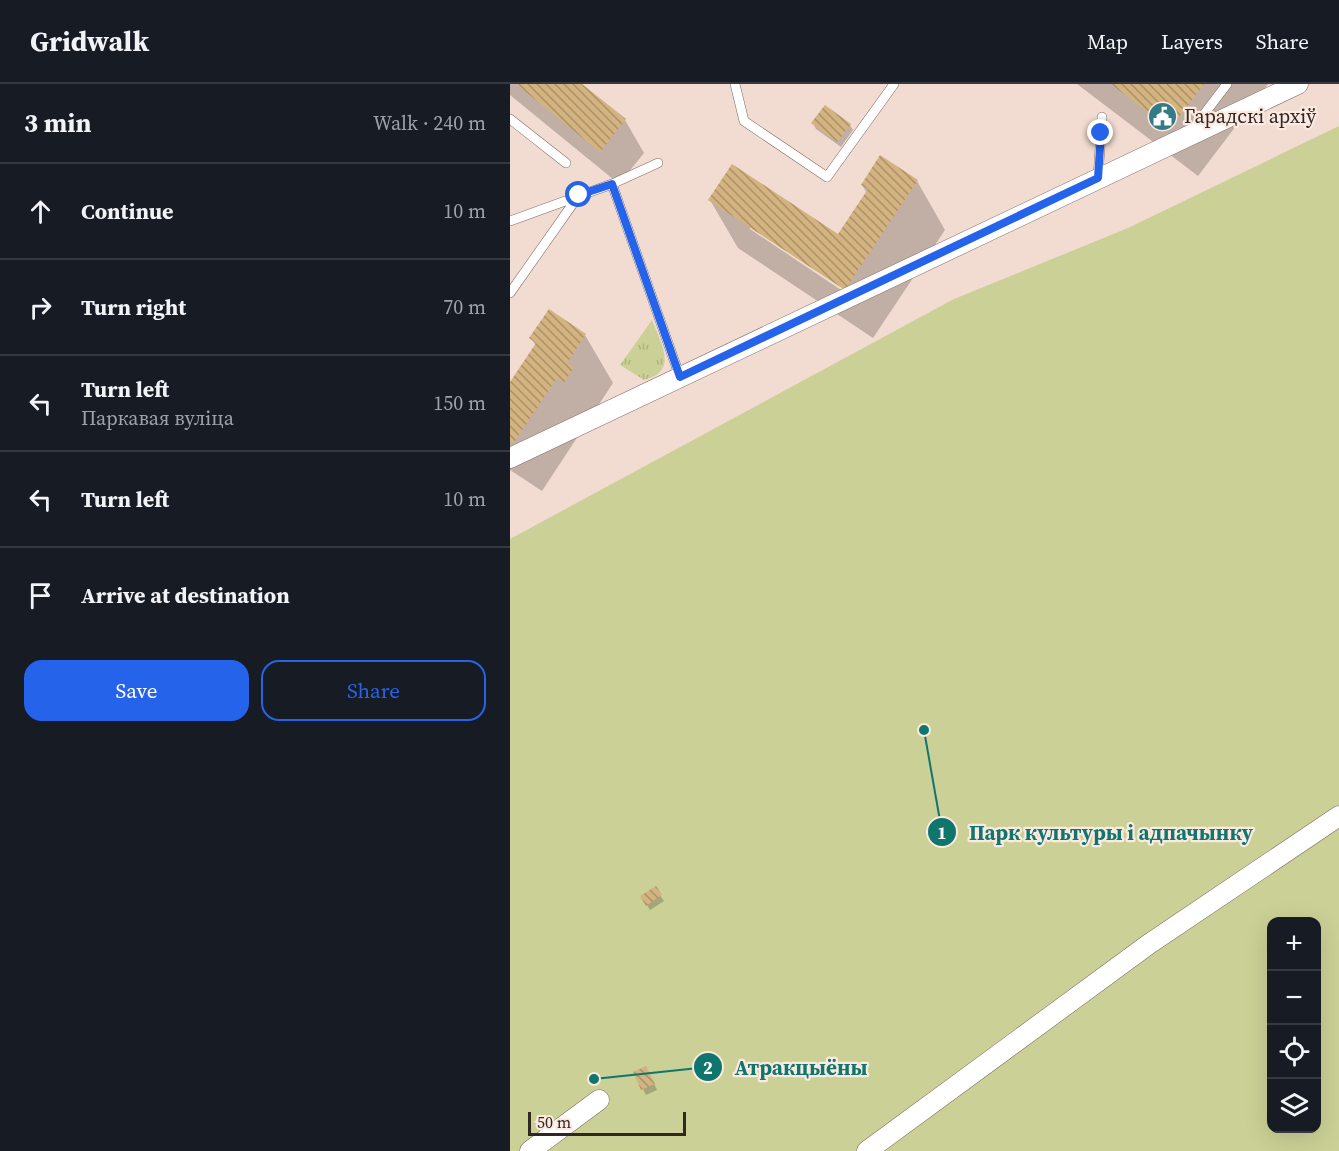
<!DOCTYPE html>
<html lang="en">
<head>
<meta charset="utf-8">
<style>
	:root { --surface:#171b24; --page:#20242c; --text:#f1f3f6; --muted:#9ea1a6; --line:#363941; --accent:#2563eb }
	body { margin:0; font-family:"Source Serif 4",serif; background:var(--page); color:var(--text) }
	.controls { position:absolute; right:18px; bottom:18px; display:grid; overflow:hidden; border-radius:12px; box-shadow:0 6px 24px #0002 }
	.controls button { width:54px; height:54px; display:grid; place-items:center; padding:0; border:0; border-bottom:2px solid var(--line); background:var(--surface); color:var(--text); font:30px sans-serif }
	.scale { position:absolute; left:18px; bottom:15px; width:158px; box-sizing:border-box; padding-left:6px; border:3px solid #302723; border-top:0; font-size:16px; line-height:21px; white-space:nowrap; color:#302723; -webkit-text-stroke:4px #fce9e0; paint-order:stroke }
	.stop { position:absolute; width:18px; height:18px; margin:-14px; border:4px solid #2563eb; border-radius:50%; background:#fff }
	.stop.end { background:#2563eb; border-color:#fff; box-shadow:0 2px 6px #0008 }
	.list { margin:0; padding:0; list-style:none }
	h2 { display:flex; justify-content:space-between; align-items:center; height:78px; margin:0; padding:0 24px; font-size:26px }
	h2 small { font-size:20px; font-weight:400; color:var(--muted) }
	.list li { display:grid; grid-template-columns:39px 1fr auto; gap:18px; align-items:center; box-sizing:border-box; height:96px; padding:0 24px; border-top:2px solid var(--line) }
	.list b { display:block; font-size:22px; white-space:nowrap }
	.list p { margin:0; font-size:20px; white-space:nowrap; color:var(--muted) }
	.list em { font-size:20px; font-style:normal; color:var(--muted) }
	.actions { display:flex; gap:12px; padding:18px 24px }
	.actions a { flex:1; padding:14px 0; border:2px solid var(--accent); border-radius:18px; text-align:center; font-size:21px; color:var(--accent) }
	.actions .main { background:var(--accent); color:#fff }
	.icon { flex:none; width:33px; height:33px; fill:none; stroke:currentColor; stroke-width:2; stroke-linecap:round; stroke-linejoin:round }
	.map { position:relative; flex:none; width:829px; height:1067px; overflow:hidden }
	header { display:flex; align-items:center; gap:36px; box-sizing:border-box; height:84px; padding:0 30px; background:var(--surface); border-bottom:2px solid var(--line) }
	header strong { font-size:28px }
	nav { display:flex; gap:33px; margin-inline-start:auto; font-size:21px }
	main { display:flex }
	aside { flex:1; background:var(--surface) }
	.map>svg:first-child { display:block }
	.grass { fill:url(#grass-tufts) }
	.park { fill:#cbd096; fill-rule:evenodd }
	.shadow { fill:#0003; fill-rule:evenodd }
	.building { fill:url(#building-back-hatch) }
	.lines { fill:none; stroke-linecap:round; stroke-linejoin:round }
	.lane-casing { stroke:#806c62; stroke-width:10 }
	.street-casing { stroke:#806c62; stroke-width:21 }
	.lane { stroke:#fff; stroke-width:9 }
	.street { stroke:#fff; stroke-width:20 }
	.route { stroke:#2563eb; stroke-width:8 }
	.labels { text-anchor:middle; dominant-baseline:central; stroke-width:4.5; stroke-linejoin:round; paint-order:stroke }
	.poi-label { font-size:20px; fill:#302723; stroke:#fce9e0; text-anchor:start }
	.leader { fill:none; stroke:#0f766e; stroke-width:2 }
	.callout-dot { fill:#0f766e; stroke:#fce9e0; stroke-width:2 }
	.mark-label { font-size:18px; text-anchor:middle; font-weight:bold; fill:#fff }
	.callout-label { font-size:21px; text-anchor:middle; font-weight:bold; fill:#0f766e; stroke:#fce9e0; stroke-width:4.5; stroke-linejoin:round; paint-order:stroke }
</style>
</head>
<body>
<header>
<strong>Gridwalk</strong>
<nav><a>Map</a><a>Layers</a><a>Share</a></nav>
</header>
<main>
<aside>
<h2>3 min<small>Walk · 240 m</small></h2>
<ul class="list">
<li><svg class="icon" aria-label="ahead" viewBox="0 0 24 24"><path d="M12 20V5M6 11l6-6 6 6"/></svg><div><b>Continue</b></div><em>10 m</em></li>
<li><svg class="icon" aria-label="right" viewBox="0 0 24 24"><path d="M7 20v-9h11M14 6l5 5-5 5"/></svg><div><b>Turn right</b></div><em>70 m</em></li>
<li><svg class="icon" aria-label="left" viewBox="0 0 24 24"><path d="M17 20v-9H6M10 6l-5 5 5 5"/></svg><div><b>Turn left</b><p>Паркавая вуліца</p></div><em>150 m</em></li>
<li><svg class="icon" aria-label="left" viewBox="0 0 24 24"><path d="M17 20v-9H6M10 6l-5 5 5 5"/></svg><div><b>Turn left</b></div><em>10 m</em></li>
<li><svg class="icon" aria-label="arrive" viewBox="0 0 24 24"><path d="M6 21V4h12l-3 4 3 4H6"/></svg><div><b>Arrive at destination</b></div></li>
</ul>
<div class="actions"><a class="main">Save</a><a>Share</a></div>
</aside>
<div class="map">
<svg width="829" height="1067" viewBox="0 0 829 1067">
	<defs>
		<pattern id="grass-tufts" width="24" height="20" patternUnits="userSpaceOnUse" patternTransform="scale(1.5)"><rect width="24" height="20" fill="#cbd096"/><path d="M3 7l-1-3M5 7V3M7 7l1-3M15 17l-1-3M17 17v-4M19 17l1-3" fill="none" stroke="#afb381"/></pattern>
		<pattern id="building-back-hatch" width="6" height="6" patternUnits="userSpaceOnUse" patternTransform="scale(1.5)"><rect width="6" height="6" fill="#d3b37f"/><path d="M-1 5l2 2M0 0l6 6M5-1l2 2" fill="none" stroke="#ac9268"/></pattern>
	</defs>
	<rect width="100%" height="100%" fill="#f2dbd0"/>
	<!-- grass -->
	<path class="grass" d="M142 236C151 260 169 287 134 296L110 281Z"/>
	<!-- park -->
	<path class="park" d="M829 42V1067H0V455L444 215 618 144ZM762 838H806V1044H762Z"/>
	<!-- shadow -->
	<path class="shadow" d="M0 0H70L115 36 134 69 109 100 0 11Z
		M567 0H758L688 92Z
		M303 39 340 41 343 46 331 63 306 45Z
		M407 97 435 146 363 254 228 164 200 116 328 152 357 109 352 101ZM240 141 342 209 340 212 240 145Z
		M75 251 103 299 32 407 0 386V300L26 262 21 254Z
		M145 804 154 817 140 826 132 813Z
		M125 989H139L147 1006 136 1011Z"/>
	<!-- building -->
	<path class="building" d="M6 0H72L116 35 90 68Z
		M601 0H694L660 45Z
		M315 21 341 40 327 58 301 39Z
		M370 71 408 96 335 206 198 116 222 80 328 150 358 105 351 101Z
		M39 225 76 250 57 279 64 283 54 299 47 294 3 360 0 357V298L26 259 19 254Z
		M146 802 152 811 136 822 130 812Z
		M136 982 145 1000 131 1006 123 988Z"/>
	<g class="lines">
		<defs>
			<path id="lane" d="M225 0 234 37 317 93 384 0
				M0 35 56 79
				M682 46 717 0
				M588 94 592 33
				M102 100 170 293
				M0 137 102 100 148 79
				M0 209 69 111"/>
			<path id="street" d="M0 374 788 0
				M20 1067 89 1016
				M357 1067 639 860 829 732"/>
		</defs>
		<!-- lane casing -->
		<use href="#lane" class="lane-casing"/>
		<!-- street casing -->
		<use href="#street" class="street-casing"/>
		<!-- lane -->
		<use href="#lane" class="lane"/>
		<!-- street -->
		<use href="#street" class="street"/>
	</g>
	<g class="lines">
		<!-- route -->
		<path class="route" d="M69 111 102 100 170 293 588 94 591 49"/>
	</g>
	<!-- icons -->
	<defs>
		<symbol id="civic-disc" viewBox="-11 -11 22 22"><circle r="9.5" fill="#337b85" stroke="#fce9e0"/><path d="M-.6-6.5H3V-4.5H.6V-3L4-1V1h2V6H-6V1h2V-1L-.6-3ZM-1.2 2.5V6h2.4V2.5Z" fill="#fff"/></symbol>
	</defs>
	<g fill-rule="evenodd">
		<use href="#civic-disc" x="636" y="16" width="33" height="33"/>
	</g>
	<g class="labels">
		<!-- poi labels -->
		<g class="poi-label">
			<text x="674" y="32">Гарадскі архіў</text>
		</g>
	</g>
	<!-- callouts -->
	<path class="leader" d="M414 646L432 748M84 995L198 983"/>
	<g class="callout-dot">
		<circle cx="414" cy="646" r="6"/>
		<circle cx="84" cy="995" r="6"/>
		<circle cx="432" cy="748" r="15"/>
		<circle cx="198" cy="983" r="15"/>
	</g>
	<g class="mark-label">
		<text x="432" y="755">1</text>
		<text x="198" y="990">2</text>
	</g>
	<g class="callout-label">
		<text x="601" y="756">Парк культуры і адпачынку</text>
		<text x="291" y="991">Атракцыёны</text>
	</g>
</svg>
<div class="controls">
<button>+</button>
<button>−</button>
<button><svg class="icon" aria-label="locate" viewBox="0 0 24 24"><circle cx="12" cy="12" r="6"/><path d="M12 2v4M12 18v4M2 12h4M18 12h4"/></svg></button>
<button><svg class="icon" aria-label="layers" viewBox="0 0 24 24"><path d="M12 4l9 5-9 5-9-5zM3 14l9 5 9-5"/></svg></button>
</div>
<div class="scale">50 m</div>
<div class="stop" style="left:69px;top:111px"></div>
<div class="stop end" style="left:591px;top:49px"></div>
</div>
</main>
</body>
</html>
